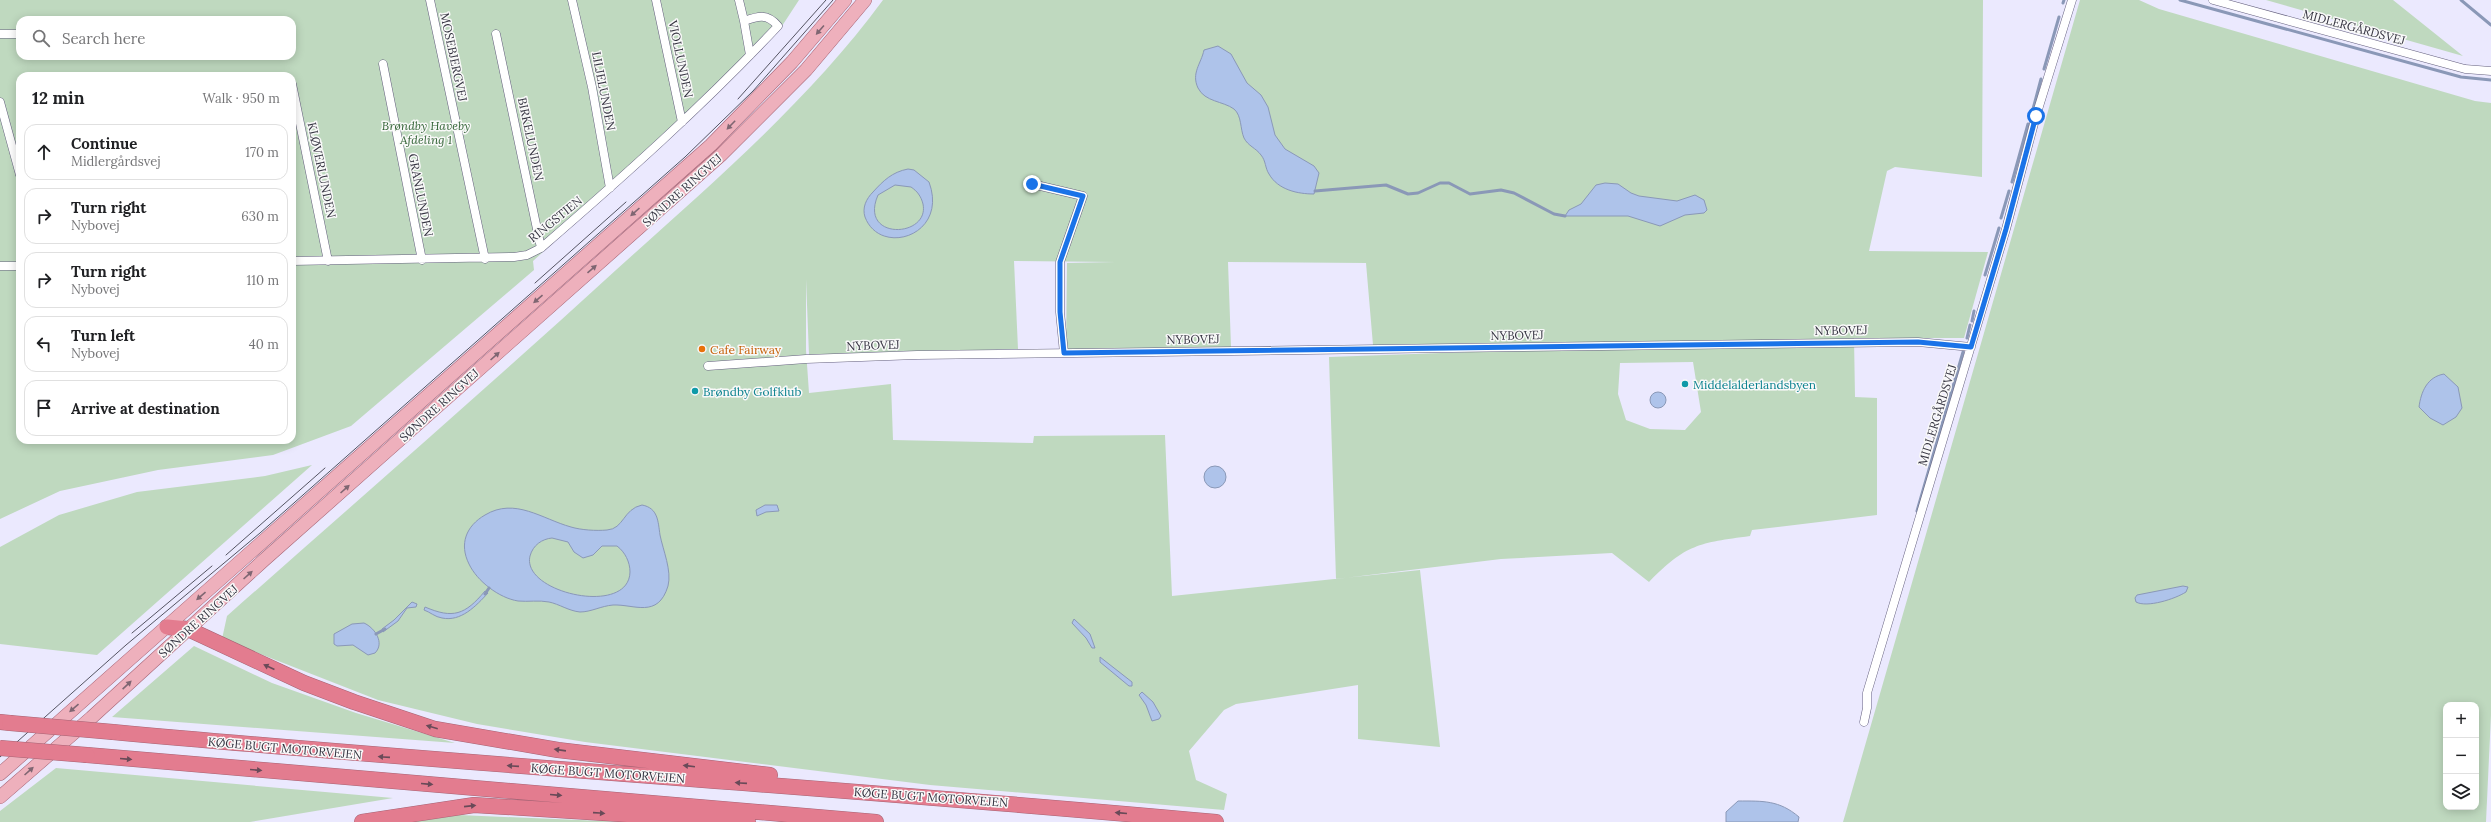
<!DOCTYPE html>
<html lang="en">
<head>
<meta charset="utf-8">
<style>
	:root { --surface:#fff; --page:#f2f2f2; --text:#202124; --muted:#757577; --line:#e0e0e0 }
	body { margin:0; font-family:Lora,serif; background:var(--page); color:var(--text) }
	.controls { position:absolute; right:12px; bottom:12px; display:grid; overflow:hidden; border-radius:8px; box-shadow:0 2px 10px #0003 }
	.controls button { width:36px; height:36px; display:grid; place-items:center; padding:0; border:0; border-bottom:1px solid var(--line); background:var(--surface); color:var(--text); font:20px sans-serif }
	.stop { position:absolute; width:12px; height:12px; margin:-9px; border:3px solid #1a73e8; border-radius:50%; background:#fff }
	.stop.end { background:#1a73e8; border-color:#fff; box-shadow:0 1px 4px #0008 }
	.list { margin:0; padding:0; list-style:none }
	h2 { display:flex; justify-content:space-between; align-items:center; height:52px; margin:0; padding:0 16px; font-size:17px }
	h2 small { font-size:13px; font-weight:400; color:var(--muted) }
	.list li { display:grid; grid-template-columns:26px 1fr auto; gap:12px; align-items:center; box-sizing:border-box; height:56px; margin:0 8px 8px; padding:0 8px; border:1px solid var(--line); border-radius:12px }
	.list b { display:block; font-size:15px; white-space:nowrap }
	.list p { margin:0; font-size:13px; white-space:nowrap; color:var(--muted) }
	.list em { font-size:13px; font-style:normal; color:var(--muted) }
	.icon { flex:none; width:22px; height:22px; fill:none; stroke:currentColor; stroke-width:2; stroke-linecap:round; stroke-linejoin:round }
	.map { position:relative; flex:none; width:2491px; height:822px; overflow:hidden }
	.search { position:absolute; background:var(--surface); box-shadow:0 2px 10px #0003; left:16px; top:16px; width:280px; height:44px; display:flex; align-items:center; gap:10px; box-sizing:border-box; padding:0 14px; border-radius:12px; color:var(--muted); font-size:15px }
	.panel { position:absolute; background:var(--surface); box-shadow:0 2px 10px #0003; left:16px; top:72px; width:280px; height:372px; border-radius:12px }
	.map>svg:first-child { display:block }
	.green { fill:#bfd9bf; fill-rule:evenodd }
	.water { fill:#aec3ea; stroke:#8a98b7; fill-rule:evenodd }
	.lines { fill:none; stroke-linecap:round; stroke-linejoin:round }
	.stream { stroke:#8a98b7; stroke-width:3 }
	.street-casing { stroke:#64607e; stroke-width:9 }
	.primary-casing { stroke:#a66374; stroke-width:14 }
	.highway-casing { stroke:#a66374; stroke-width:16 }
	.street { stroke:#fff; stroke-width:8 }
	.primary { stroke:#eeb0bc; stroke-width:13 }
	.highway { stroke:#e37c8f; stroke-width:15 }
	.tram { stroke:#555463; stroke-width:1 }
	.highway-bridge-casing { stroke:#a66374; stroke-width:16; stroke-linecap:butt }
	.highway-bridge { stroke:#e37c8f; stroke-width:15 }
	.oneway { fill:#7f6672 }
	.oneway2 { fill:#694a58 }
	.route { stroke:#1a73e8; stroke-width:5 }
	.food-dot { fill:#e8710a; stroke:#f9f9f9; stroke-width:1.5 }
	.culture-dot { fill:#0f9aa8; stroke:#f9f9f9; stroke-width:1.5 }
	.labels { text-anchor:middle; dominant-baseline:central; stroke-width:3; stroke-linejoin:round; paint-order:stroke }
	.street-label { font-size:12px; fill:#353441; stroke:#f9f9f9 }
	.park-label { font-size:12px; font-style:italic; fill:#336436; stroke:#f9f9f9 }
	.food-label { font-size:12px; fill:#c56008; stroke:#f9f9f9; text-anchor:start }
	.culture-label { font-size:12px; fill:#0d838f; stroke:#f9f9f9; text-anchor:start }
</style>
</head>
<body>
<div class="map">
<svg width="2491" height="822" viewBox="0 0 2491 822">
	<rect width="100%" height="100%" fill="#ebe9fe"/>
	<!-- green -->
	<path class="green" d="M0 0H799L782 26 688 121 533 261 534 270 351 426 273 455 158 470 60 491 0 519ZM20 20H292V56H20ZM20 76H292V440H20Z
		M883 0H1983L1982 177 1895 167 1887 171 1869 251 1988 252 1964 338H1854L1855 397 1877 398V515L1752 530 1750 536C1699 543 1686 544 1649 582L1612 553 1501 559 1336 579 1329 357 1498 351 1497 343 1373 345 1366 263 1228 262 1231 347 1066 351 1067 263 1116 262 1014 261 1018 349 809 355 806 279V350L809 393 891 384 893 440 1033 443 1034 436 1165 435 1172 596 1420 570 1440 747 1358 739V685L1236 704 1224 710 1189 751 1196 780 1227 794 1224 810 930 785 585 742 477 724 378 700 222 639 227 616C357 501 488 387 616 270 708 187 809 101 883 0ZM1693 362 1701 412 1685 430 1650 429 1626 420 1618 394 1620 363Z
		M2080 0H2139L2159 9 2475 101 2491 103V715L2486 822H1843ZM2446 705H2476V807H2446Z
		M2266 0H2393L2463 56Z
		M312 465 97 655 0 644V547L59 515 137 492 265 476Z
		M194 646 272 683 356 713 455 743 112 717Z
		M56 768 393 798 250 822H0V811Z
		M459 815 626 822H412Z"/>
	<!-- water -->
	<path class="water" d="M1218 46 1231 54 1247 83 1261 95 1268 107 1275 135 1285 149 1314 166 1319 173 1314 194C1298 194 1278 190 1269 174 1265 168 1266 161 1261 155 1256 148 1248 146 1244 138 1240 129 1242 116 1234 109 1223 101 1205 102 1198 88 1191 73 1201 64 1204 50Z
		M908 169 914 170 929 182C949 236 880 257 865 217 862 208 866 199 873 192 883 181 892 172 908 169ZM895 185 911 187C917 191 921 196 923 204 930 238 858 241 878 195Z
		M1605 183 1618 184 1631 193 1639 196 1677 201 1695 195 1704 200 1707 210 1704 213 1685 215 1660 226 1628 216H1565L1569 210 1581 204 1596 185Z
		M2444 374 2458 387 2462 408 2456 417 2443 425 2430 418 2419 407C2421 392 2427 377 2444 374Z
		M1650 400a8 8 0 1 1 16 0a8 8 0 1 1-16 0Z
		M1204 477a11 11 0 1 1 22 0a11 11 0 1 1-22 0Z
		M642 505C658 508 658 521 660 535 663 550 672 571 668 586 658 619 634 604 613 605 601 606 591 612 580 612 569 611 559 604 549 602 539 600 528 602 518 601 499 598 477 581 469 564 459 544 466 526 485 515 515 497 542 519 571 527 581 530 596 531 607 530 624 529 623 509 642 505ZM552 538 568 542 574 552 583 558 593 555 602 546H617C625 552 630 562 630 572 629 617 521 593 530 556 533 545 542 539 552 538Z
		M765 505H777L779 511 766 512 757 516 756 510Z
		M2183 586 2188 587 2186 592C2175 599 2147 608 2136 602L2135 598 2137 595Z
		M485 591 488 593C476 606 461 622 442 618 435 617 430 612 424 610L425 607C453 619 465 615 485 591Z
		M412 602 417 604 416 607 407 608 398 621 383 632 382 629 394 620Z
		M1074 619 1090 634 1095 648H1092L1086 638 1072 623Z
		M364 623C375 628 385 643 375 653L368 655 353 645 337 646 334 644V634L352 624Z
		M1100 657 1132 682V686H1129L1100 662Z
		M1142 692 1153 702 1161 716 1159 719 1152 721 1146 705 1139 695Z
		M1738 801C1763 801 1779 800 1799 817L1798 822H1726V812Z"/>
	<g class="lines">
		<!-- stream -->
		<path class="stream" d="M2180 0 2461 77 2491 80
			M2461 0 2491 25
			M2063 3 2064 0
			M2044 69 2059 17
			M2033 109 2041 79
			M2012 182 2028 124
			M1315 191 1386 185 1408 194 1418 193 1440 183H1449L1470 194 1501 190 1514 193 1554 214 1565 216
			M2001 218 2009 191
			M1985 275 1999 228
			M1972 321 1974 311
			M1967 338 1970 325
			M1917 511 1963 352
			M485 594 489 588
			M376 634 385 629"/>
		<defs>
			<path id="street" d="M430 0 485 259
				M572 0 592 87 610 188
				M656 0 682 122
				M739 0 744 21
				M2213 0 2465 69 2491 71
				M0 34H20
				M496 34 541 248
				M383 64 422 260
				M292 84 328 261
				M0 102 20 175
				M1032 184 1083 196 1060 262V312L1064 353
				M292 261 514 257 527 255 541 248C623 177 704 105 778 26 767 13 758 16 744 21L750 55
				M0 266H20
				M708 366 806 359 917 355 1918 342 1971 347
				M1864 722 1867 708V693L2006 229 2036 116 2072 0"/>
			<path id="primary" d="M0 774 711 145 792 62 845 0
				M0 797 91 718 264 560 721 155 806 70 865 0"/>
			<path id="highway" d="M167 627 188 629 304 683 354 702 435 729 558 750 770 775
				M0 722 10 723
				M113 732C480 766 849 788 1216 822
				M87 755 876 822
				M362 822 474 805 748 822"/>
		</defs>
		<!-- street casing -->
		<use href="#street" class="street-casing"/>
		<!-- primary casing -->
		<use href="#primary" class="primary-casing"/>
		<!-- highway casing -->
		<use href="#highway" class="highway-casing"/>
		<!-- street -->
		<use href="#street" class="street"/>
		<!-- primary -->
		<use href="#primary" class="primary"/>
		<!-- highway -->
		<use href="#highway" class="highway"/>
		<!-- tram -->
		<path class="tram" d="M738 99 826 0
			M535 283 626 202
			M226 555 325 468
			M132 633 212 566
			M0 757 126 645 260 533 685 157 753 91 833 0"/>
		<defs>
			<path id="highway-bridge" d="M10 723 113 732
				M0 748 87 755"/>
		</defs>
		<!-- highway-bridge casing -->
		<use href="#highway-bridge" class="highway-bridge-casing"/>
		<!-- highway-bridge -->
		<use href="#highway-bridge" class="highway-bridge"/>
	</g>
	<!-- one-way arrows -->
	<defs><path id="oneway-solid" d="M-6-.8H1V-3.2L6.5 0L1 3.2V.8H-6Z"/></defs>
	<g class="oneway">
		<use href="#oneway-solid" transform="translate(820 30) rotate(131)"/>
		<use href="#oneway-solid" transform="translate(731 125) rotate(134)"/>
		<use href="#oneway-solid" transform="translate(635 212) rotate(138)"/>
		<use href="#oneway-solid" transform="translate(592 269) rotate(-41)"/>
		<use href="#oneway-solid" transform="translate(538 299) rotate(139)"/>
		<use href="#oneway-solid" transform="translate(495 356) rotate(-42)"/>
		<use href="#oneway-solid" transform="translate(345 489) rotate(-42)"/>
		<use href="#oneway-solid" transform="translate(248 575) rotate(-42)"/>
		<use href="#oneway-solid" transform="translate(201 596) rotate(139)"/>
		<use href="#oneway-solid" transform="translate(127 685) rotate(-43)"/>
		<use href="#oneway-solid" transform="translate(74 708) rotate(139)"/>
		<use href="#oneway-solid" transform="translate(29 771) rotate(-42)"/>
	</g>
	<g class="oneway2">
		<use href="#oneway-solid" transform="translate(269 667) rotate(-155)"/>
		<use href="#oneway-solid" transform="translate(432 727) rotate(-164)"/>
		<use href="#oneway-solid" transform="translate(560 750) rotate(-172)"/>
		<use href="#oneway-solid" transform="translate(384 757) rotate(-176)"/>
		<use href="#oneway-solid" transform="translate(126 759) rotate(5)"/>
		<use href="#oneway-solid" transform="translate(513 766) rotate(-176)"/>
		<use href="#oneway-solid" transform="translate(689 766) rotate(-173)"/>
		<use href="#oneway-solid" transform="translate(256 770) rotate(5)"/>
		<use href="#oneway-solid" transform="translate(741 783) rotate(-176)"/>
		<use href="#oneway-solid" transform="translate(427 784) rotate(5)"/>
		<use href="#oneway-solid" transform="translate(556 795) rotate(5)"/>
		<use href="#oneway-solid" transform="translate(470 806) rotate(-6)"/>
		<use href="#oneway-solid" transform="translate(599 813) rotate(4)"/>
		<use href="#oneway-solid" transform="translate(1121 813) rotate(-175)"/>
	</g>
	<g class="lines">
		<!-- route -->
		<path class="route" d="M1032 184 1083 196 1060 262V312L1064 353 1918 342 1971 347 2006 229 2036 116"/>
	</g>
	<!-- markers -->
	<circle class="food-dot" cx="702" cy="349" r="4"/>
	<g class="culture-dot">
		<circle cx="1685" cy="384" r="4"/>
		<circle cx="695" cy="391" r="4"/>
	</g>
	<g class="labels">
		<!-- street labels -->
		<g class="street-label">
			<text transform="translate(2354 27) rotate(15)">MIDLERGÅRDSVEJ</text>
			<text transform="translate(454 57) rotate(78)">MOSEBJERGVEJ</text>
			<text transform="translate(681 59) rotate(78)">VIOLLUNDEN</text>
			<text transform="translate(604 91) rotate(79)">LILJELUNDEN</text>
			<text transform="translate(531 139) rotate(78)">BIRKELUNDEN</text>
			<text transform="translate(322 170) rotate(78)">KLØVERLUNDEN</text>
			<text transform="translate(682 190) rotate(-42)">SØNDRE RINGVEJ</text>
			<text transform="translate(421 195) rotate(79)">GRANLUNDEN</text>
			<text transform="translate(555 219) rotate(-39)">RINGSTIEN</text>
			<text transform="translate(1841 330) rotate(-1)">NYBOVEJ</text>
			<text transform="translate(1517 335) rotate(-1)">NYBOVEJ</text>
			<text transform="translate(1193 339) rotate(-1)">NYBOVEJ</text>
			<text transform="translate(873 345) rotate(-2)">NYBOVEJ</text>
			<text transform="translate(439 405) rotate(-42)">SØNDRE RINGVEJ</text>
			<text transform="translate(1937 415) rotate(-73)">MIDLERGÅRDSVEJ</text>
			<text transform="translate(198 621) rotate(-42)">SØNDRE RINGVEJ</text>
			<text transform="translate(285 748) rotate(5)">KØGE BUGT MOTORVEJEN</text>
			<text transform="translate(608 773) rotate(4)">KØGE BUGT MOTORVEJEN</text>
			<text transform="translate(931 797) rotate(4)">KØGE BUGT MOTORVEJEN</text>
		</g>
		<!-- park labels -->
		<g class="park-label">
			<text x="426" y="125">Brøndby Haveby<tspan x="426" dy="14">Afdeling 1</tspan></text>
		</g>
		<!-- food labels -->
		<g class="food-label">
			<text x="710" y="349">Cafe Fairway</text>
		</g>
		<!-- culture labels -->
		<g class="culture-label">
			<text x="1693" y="384">Middelalderlandsbyen</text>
			<text x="703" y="391">Brøndby Golfklub</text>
		</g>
	</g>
</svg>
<div class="controls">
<button>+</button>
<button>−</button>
<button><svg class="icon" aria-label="layers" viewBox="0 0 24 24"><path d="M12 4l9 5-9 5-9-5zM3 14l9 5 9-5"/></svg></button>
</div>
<div class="stop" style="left:2036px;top:116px"></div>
<div class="stop end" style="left:1032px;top:184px"></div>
<div class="search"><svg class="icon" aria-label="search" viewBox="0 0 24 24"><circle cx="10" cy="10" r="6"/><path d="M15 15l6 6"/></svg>Search here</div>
<section class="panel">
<h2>12 min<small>Walk · 950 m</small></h2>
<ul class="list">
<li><svg class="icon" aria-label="ahead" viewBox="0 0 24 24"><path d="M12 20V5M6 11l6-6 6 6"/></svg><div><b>Continue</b><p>Midlergårdsvej</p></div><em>170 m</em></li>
<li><svg class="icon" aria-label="right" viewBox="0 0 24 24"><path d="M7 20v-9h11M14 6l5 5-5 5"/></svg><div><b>Turn right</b><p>Nybovej</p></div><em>630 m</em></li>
<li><svg class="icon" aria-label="right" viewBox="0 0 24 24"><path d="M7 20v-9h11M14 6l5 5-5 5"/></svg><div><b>Turn right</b><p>Nybovej</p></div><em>110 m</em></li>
<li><svg class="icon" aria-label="left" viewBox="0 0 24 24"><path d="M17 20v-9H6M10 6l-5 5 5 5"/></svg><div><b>Turn left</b><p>Nybovej</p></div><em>40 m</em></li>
<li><svg class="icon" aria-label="arrive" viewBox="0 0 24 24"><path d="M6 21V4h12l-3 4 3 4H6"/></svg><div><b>Arrive at destination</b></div></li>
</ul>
</section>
</div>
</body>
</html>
